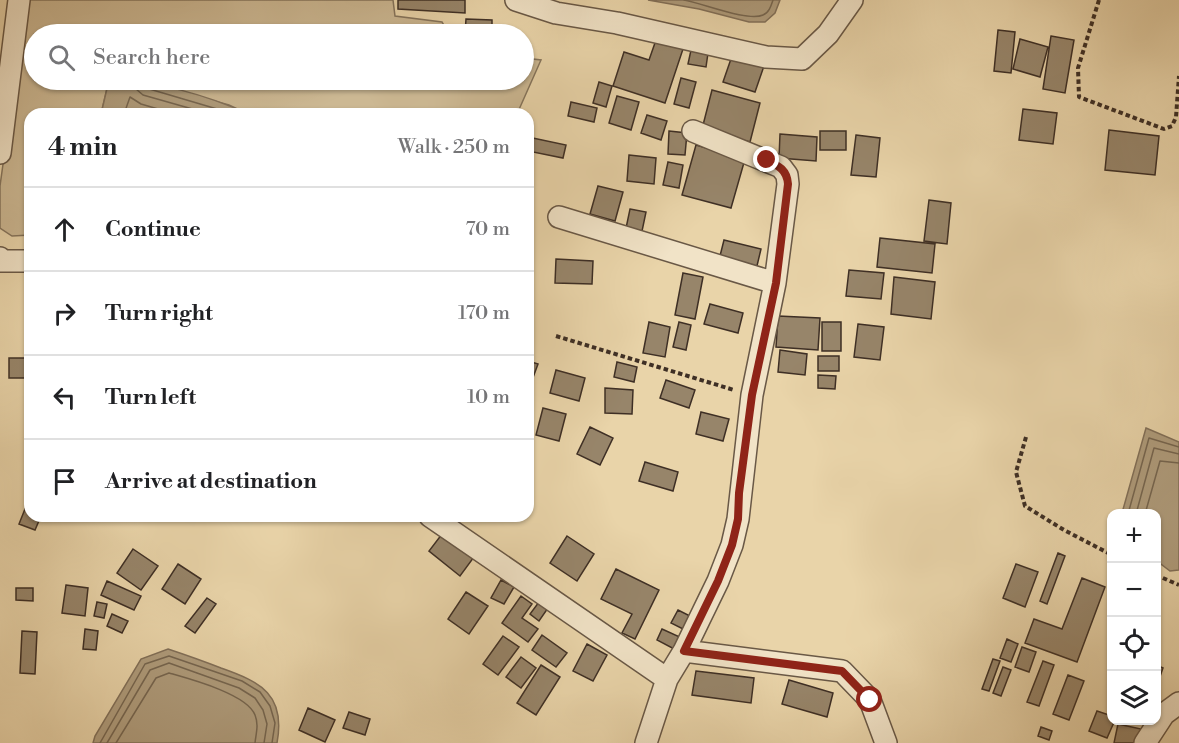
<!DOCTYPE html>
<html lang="en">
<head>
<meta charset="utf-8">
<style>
	:root { --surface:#fff; --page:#f6f6f6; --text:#202124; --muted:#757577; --line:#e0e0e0 }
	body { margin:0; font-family:"Libre Bodoni",serif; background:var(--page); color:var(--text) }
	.controls { position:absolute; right:18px; bottom:18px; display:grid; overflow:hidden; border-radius:12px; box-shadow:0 2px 4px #0004 }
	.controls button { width:54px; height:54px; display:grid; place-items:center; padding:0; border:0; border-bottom:2px solid var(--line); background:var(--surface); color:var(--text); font:30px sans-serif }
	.stop { position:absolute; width:18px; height:18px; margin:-14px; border:4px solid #8f2418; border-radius:50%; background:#fff }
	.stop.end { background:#8f2418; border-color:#fff; box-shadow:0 2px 6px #0008 }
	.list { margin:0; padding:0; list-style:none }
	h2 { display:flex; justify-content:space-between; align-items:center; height:78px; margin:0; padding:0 24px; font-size:26px }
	h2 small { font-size:20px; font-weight:400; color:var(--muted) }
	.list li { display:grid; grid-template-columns:39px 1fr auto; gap:18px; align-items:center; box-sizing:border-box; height:84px; padding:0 24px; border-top:2px solid var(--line) }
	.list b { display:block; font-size:22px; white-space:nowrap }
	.list em { font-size:20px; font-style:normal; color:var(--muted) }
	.icon { flex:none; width:33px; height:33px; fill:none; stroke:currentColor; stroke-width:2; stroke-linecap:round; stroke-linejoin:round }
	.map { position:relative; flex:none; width:1179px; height:743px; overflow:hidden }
	.search { position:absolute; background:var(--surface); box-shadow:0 2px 4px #0004; left:24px; top:24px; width:510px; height:66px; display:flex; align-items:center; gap:15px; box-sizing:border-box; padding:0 21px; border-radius:33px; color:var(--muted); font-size:22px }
	.panel { position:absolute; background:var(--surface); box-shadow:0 2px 4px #0004; left:24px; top:108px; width:510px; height:414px; border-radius:18px }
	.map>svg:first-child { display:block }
	.green { fill:#ccb893; stroke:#85745c; stroke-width:1.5 }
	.water { fill:#af9c7c; stroke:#827059; stroke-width:1.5 }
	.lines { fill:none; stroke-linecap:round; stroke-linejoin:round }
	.shore { stroke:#766650; stroke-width:1.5 }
	.building { fill:#97856a; stroke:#3e2f25; stroke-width:1.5 }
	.minor-casing { stroke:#695846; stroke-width:24 }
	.path { stroke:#3e2f25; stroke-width:4; stroke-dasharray:4.5 3; stroke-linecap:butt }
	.minor { stroke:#f1e3c7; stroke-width:21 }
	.route { stroke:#8f2418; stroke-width:8 }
</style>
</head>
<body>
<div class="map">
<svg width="1179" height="743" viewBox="0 0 1179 743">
	<rect width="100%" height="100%" fill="#e9d4a9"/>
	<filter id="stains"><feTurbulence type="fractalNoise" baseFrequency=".00333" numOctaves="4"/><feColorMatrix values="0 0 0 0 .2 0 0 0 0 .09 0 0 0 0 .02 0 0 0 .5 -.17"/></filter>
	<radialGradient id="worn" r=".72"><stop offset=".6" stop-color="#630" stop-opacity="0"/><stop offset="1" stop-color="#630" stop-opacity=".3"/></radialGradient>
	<!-- green -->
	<path class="green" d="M29 0H393L395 16 442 22 449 34H34V80H109L101 114H30V235L12 236 0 228V186L4 157Z
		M524 58 541 60 517 114H248L229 105 138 80H524Z"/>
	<!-- water -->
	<path class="water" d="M648 0H780L775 13 765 22H749L699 9Z
		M109 80C151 79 210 96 248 114H101Z
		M1146 428 1179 442V570L1170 571 1157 561 1156 514 1122 513Z
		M168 649C186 655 203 661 221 668 261 682 286 695 277 743H93L95 736 141 659Z"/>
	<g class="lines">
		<!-- shore -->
		<path class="shore" d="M684 0C702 3 748 22 763 15 769 13 771 6 773 0
			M134 80 136 89 143 95 210 114
			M142 80 146 88 234 114
			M124 114 130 97 141 104 175 114
			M1128 514 1149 438 1179 447
			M1136 514 1154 448 1179 454
			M1145 514 1160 461 1179 463
			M100 743 145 664 169 656 242 681 260 692 270 706 275 723 272 743
			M107 743 150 670 169 663 239 688 255 698 263 710 267 724 264 743
			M116 743 156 678 169 673C190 679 247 694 255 715 259 725 256 733 255 743"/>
	</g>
	<!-- building -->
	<path class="building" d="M398 0H465V13L398 9Z
		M466 19 492 20V34H465Z
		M998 30 1015 32 1011 73 994 71Z
		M1051 36 1074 40 1065 93 1043 89Z
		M1020 39 1048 47 1040 77 1013 69Z
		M656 40 683 49 665 103 613 86 624 52 649 60Z
		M691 50 708 53 706 67 688 64Z
		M732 56 764 66 755 92 723 82Z
		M681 78 696 82 689 108 674 104Z
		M599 82 612 86 606 107 593 103Z
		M712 90 760 103 750 142 702 129Z
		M617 96 639 102 631 130 609 123Z
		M571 102 597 108 594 122 568 116Z
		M1023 109 1057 113 1053 144 1019 140Z
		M647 115 667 121 661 140 641 133Z
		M1109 130 1159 136 1155 175 1105 170Z
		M669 131 687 133 685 155 668 154Z
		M820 131H846V150H820Z
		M780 134 817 137 816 161 779 158Z
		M856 135 880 138 876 177 851 175Z
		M528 137 566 145 563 158 528 151Z
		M696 145 745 159 731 208 682 195Z
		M629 155 656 158 654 184 627 181Z
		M668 162 683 165 679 188 663 185Z
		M598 186 623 192 615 221 590 214Z
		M929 200 951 203 947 244 924 241Z
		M630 209 646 212 641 236 625 233Z
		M880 238 935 244 932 273 877 267Z
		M724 240 761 249 756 270 719 260Z
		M556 259 593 261 592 284 555 283Z
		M849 270 884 273 881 299 846 296Z
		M683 273 703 277 695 319 675 315Z
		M894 277 935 282 931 319 891 314Z
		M710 304 743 313 738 333 704 324Z
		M778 316 820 318 818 350 776 347Z
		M649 322 670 327 665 357 643 353Z
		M679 322 691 325 686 350 673 347Z
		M822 322H841V351H822Z
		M858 324 884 327 880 360 854 357Z
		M780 350 807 354 805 375 778 372Z
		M818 356H839V371H818Z
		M9 358H30V378H9Z
		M528 361 538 364 528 391Z
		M617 362 637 367 634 382 614 377Z
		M556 370 585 378 579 401 550 393Z
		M818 375 836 376 835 389 818 388Z
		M666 380 695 390 689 408 660 398Z
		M605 388 633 390 632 414 605 413Z
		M543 408 566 414 559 441 536 435Z
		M701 412 729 419 723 441 696 434Z
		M590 427 613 438 600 465 577 454Z
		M645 462 678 472 673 491 639 481Z
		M25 509 30 511V516H41L35 530 19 524Z
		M442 534 474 557 460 576 429 551Z
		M567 536 594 554 577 581 550 563Z
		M133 549 158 566 141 590 117 573Z
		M1058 553 1065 556 1047 604 1040 601Z
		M178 564 201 579 185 604 162 589Z
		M1016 564 1038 572 1025 607 1003 598Z
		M616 569 659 590 635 639 622 633 632 614 601 599Z
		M1082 578 1105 587 1077 662 1025 643 1034 619 1062 629Z
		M501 580 514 587 504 604 491 598Z
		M107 581 141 596 134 610 101 595Z
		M66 585 88 588 85 616 62 613Z
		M16 588H33V601L16 600Z
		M466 592 488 606 469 634 448 619Z
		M521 596 532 604 522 618 538 629 528 642 502 623Z
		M207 598 216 604 195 633 185 626Z
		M97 602 107 604 104 618 94 616Z
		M539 602 548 608 539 621 530 614Z
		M678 610 694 618 687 631 671 623Z
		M112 614 128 621 122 633 107 626Z
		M85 629 98 631 96 650 83 649Z
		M662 629 682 638 676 650 657 640Z
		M22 631 37 632 35 674 20 673Z
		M542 635 567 653 556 667 532 650Z
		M503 636 519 647 498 675 483 664Z
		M1007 639 1018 644 1011 662 1000 658Z
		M587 644 607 655 593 681 573 671Z
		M1022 647 1036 652 1029 672 1015 667Z
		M521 657 536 668 521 688 506 677Z
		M993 659 1000 661 989 691 982 689Z
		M1043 661 1054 665 1039 706 1027 702Z
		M541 665 560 677 536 715 517 703Z
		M1156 665 1163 668 1157 685H1156Z
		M1003 667 1011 670 1001 696 993 693Z
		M696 671 754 678 751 703 692 695Z
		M1068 675 1084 681 1069 720 1053 714Z
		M789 680 833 693 827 717 782 704Z
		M308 708 335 720 325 742 299 730Z
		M1097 711 1112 716V720H1115L1107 738 1089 731Z
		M349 712 370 719 365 735 343 728Z
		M1118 724 1141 729 1137 743H1114Z
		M1041 727 1052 731 1049 740 1038 736Z"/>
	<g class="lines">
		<defs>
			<path id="minor" d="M516 0 556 13 617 23 766 57 802 59 828 34 852 0
				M0 153 19 0
				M559 217 775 283
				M0 258 1 261H30
				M430 516 667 679 684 651 842 671 870 700 886 743
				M684 651 718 581 732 545 738 519 752 395 775 283 788 184 787 175 781 167 693 131
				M646 743 667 679
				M1145 743 1164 714 1179 703"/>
		</defs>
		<!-- minor casing -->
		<use href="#minor" class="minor-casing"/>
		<!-- path -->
		<path class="path" d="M1099 0 1078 68 1079 97 1164 129 1172 126 1176 117 1179 76
			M556 336 734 390
			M1026 437 1016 472 1025 506 1064 530 1112 555
			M1156 575 1179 585"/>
		<!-- minor -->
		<use href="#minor" class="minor"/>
	</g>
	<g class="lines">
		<!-- route -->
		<path class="route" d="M767 160C779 166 787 170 788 184L776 283 752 395 739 493 738 519 732 545 718 581 684 651 842 671 870 700"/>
	</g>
	<rect width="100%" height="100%" filter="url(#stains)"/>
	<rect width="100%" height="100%" fill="url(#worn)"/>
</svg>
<div class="controls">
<button>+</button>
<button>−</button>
<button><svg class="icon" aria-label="locate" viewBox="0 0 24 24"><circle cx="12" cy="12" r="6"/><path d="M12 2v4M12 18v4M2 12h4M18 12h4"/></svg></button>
<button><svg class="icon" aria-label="layers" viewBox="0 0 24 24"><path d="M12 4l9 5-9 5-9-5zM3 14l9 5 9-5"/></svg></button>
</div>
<div class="stop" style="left:870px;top:700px"></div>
<div class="stop end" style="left:767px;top:160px"></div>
<div class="search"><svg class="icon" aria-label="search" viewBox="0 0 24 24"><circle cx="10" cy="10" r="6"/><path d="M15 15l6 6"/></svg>Search here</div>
<section class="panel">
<h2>4 min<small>Walk · 250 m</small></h2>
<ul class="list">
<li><svg class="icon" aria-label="ahead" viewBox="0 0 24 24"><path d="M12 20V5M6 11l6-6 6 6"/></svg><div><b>Continue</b></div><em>70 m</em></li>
<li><svg class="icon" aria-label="right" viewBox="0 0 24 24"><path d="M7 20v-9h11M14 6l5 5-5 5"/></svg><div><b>Turn right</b></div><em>170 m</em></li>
<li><svg class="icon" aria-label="left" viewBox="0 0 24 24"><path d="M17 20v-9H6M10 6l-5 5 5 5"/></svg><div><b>Turn left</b></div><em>10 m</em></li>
<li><svg class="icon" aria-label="arrive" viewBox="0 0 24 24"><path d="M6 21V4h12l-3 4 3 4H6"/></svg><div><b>Arrive at destination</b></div></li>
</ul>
</section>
</div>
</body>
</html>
